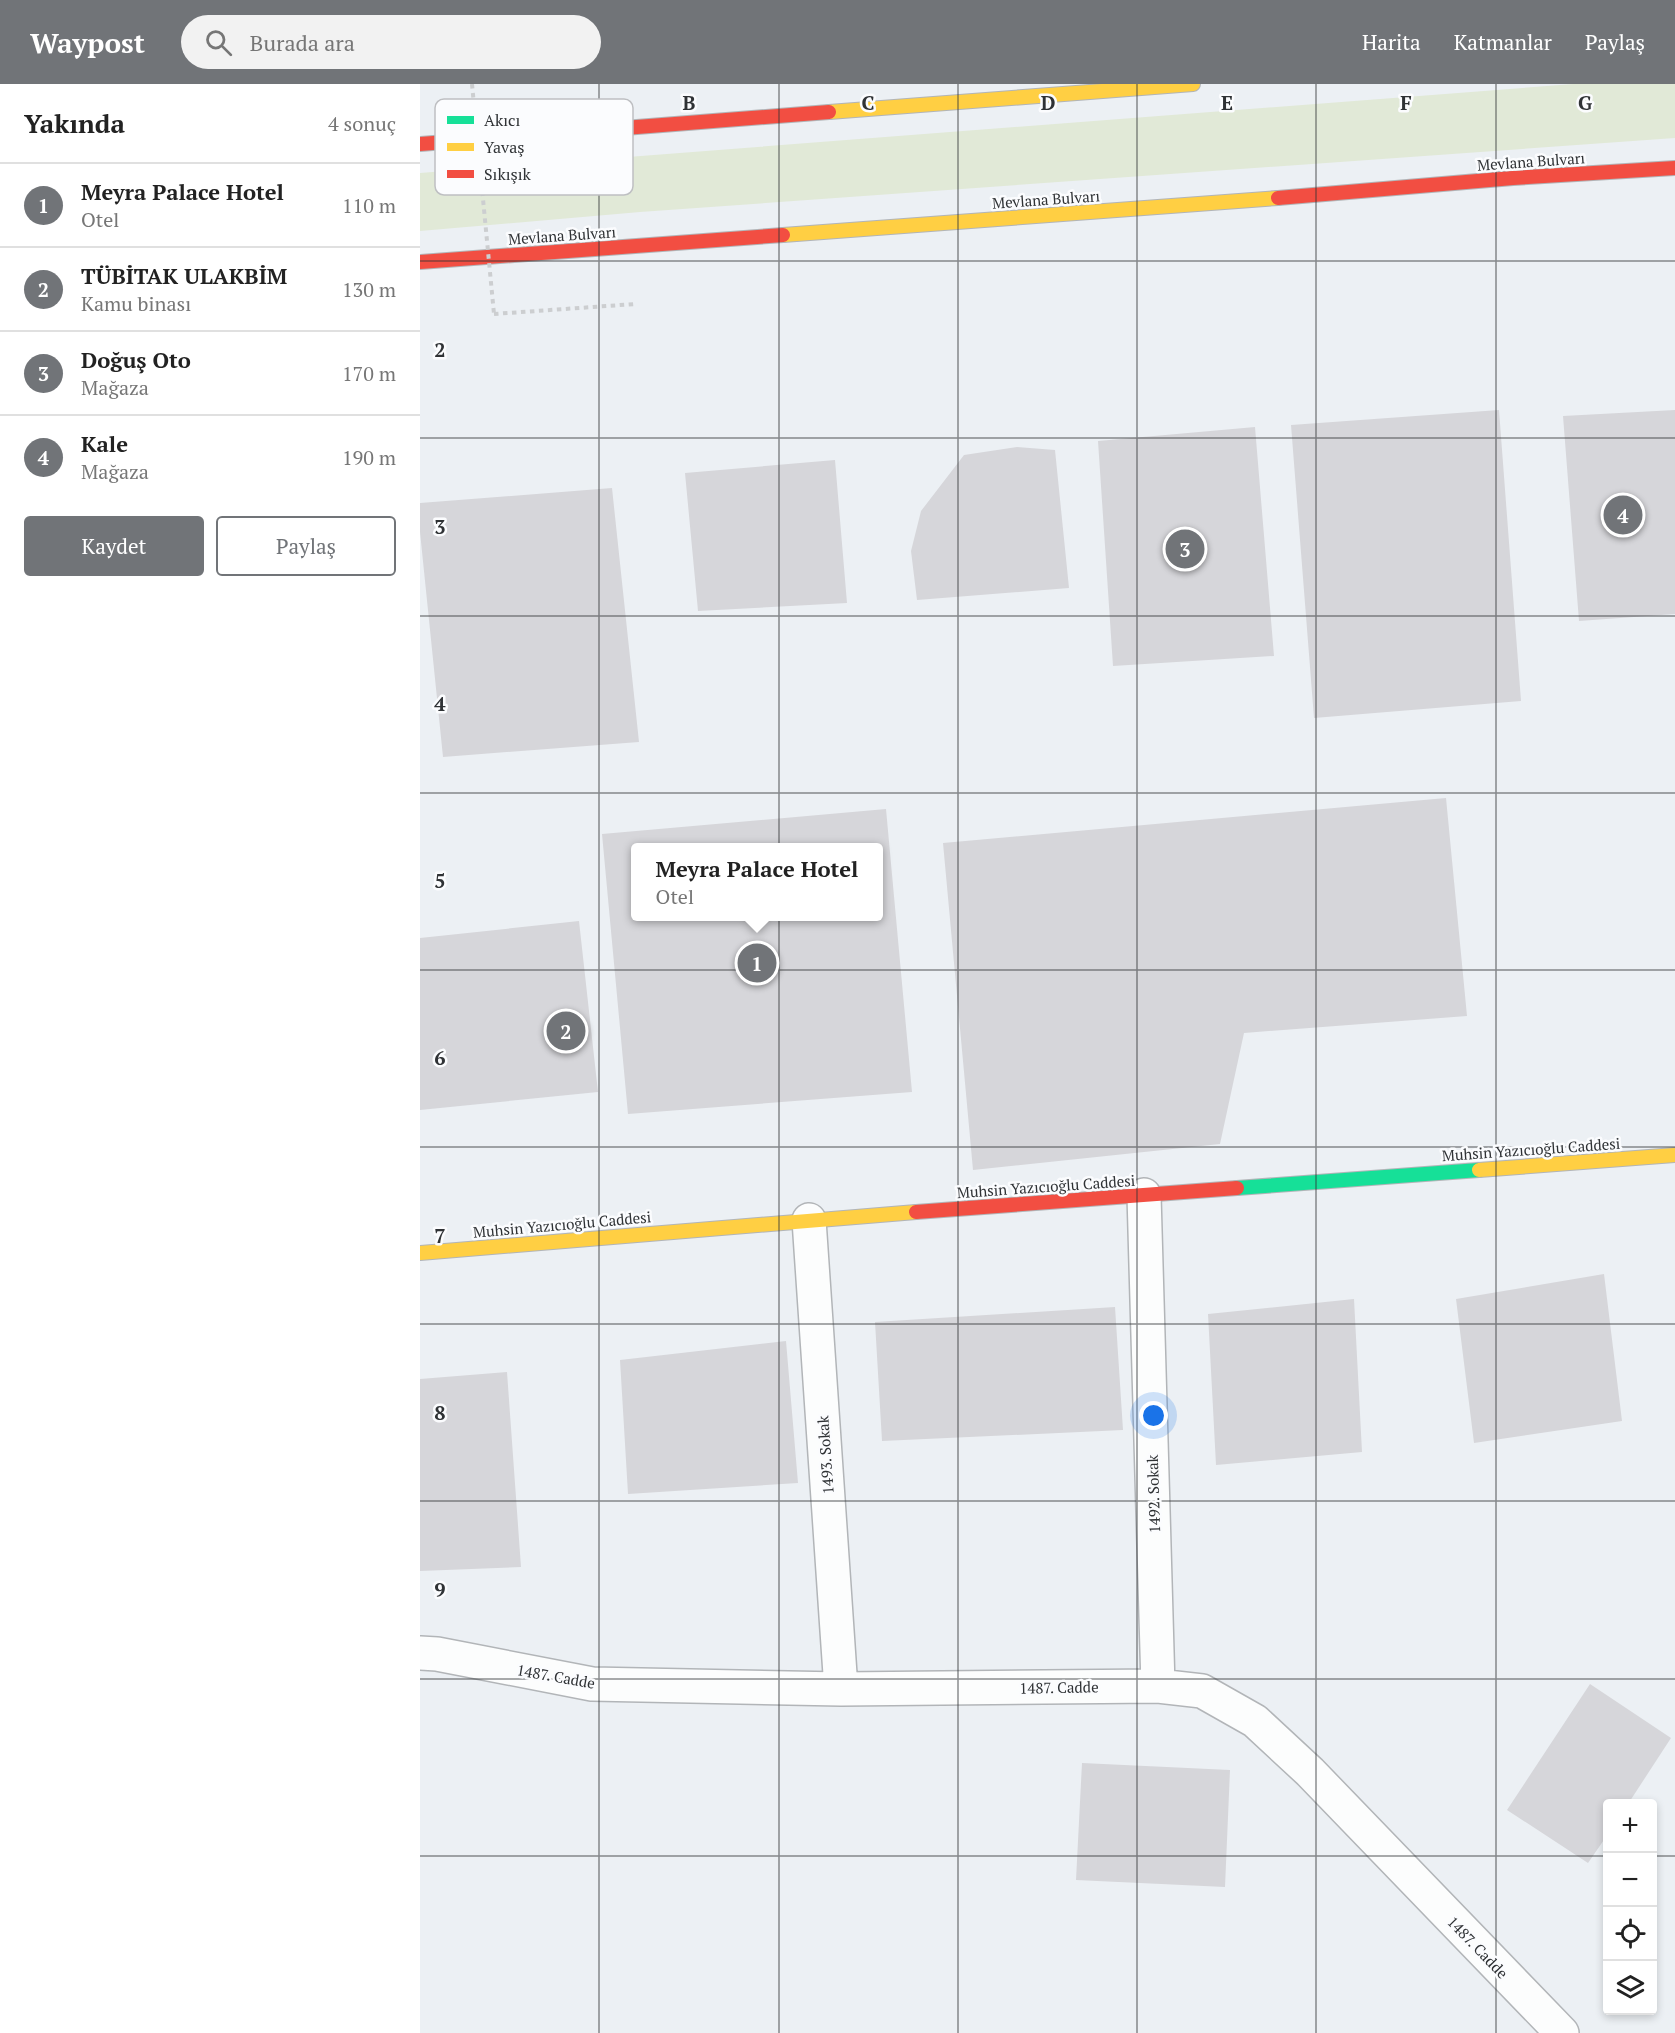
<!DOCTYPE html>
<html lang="tr">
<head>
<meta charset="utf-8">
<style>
	:root { --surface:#fff; --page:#f2f2f2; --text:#222; --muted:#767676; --line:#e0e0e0; --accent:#717478 }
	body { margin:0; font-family:"PT Serif",serif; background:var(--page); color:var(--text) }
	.controls { position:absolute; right:18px; bottom:18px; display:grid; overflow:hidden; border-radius:6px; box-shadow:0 3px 9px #0003 }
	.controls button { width:54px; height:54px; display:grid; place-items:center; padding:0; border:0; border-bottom:2px solid var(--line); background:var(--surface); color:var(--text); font:30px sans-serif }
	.you { position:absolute; left:734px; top:1332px; width:21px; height:21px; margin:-15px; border:4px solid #fff; border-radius:50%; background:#1a73e8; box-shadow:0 0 0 9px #1a73e833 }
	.badge { display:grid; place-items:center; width:39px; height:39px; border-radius:50%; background:var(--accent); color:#fff; font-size:20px; font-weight:700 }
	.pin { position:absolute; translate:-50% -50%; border:3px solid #fff; box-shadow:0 2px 6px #0006 }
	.popup { position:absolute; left:211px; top:759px; width:252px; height:78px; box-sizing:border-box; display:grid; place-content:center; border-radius:6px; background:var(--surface); filter:drop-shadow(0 2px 4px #0005); font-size:20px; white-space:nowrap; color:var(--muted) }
	.popup b { font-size:22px; color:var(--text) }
	.popup::after { content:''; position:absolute; left:50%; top:100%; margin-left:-12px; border:12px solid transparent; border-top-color:var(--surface) }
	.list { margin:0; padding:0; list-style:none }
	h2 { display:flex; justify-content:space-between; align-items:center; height:78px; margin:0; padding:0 24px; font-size:26px }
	h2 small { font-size:20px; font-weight:400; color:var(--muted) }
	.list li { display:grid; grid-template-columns:39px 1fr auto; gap:18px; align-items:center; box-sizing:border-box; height:84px; padding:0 24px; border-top:2px solid var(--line) }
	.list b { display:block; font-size:22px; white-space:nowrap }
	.list p { margin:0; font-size:20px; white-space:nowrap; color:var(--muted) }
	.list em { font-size:20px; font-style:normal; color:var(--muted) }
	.actions { display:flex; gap:12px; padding:18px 24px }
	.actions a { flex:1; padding:14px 0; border:2px solid var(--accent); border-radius:6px; text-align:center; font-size:21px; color:var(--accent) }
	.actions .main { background:var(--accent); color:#fff }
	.icon { flex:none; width:33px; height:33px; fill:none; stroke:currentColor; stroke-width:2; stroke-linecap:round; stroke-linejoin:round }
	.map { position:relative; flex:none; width:1255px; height:1949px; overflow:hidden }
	header { display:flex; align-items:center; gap:36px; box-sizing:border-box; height:84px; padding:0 30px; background:var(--accent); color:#fff }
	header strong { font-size:28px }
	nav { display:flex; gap:33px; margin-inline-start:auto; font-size:21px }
	.search { width:420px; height:54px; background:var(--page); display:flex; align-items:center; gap:15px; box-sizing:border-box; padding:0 21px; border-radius:33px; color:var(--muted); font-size:22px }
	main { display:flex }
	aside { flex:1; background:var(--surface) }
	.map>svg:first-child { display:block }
	.green { fill:#e1e9d7 }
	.building { fill:#d6d6da; fill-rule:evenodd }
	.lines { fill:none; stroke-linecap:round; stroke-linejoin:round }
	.street-casing { stroke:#b2b5b8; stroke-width:36 }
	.fast-casing { stroke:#b2b5b8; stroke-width:16 }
	.slow-casing { stroke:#b2b5b8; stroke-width:16 }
	.jam-casing { stroke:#b2b5b8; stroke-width:16 }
	.path { stroke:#ccced0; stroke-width:4; stroke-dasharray:4.5 4.5; stroke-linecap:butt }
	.street { stroke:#fcfdfd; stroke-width:33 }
	.fast { stroke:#16e098; stroke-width:14 }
	.slow { stroke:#ffcf43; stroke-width:14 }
	.jam { stroke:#f24e42; stroke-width:14 }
	.path-bridge { stroke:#ccced0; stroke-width:4; stroke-dasharray:4.5 4.5; stroke-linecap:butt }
	.grid { fill:none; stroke:#2f3235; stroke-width:1.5; stroke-opacity:0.55 }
	.labels { text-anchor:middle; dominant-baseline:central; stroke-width:5; stroke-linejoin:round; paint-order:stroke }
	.street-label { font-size:15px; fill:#2f3235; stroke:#fbfcfe }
	.key { fill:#fbfcfe; stroke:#bebfc2; stroke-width:1.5 }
	.key-label { font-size:16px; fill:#2f3235 }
	.grid-label { font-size:20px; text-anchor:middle; font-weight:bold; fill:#2f3235; stroke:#fbfcfe; stroke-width:5; stroke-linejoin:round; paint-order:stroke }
</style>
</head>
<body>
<header>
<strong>Waypost</strong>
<div class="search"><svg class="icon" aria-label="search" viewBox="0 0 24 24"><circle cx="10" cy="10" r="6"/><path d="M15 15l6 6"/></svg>Burada ara</div>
<nav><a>Harita</a><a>Katmanlar</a><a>Paylaş</a></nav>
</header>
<main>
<aside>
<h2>Yakında<small>4 sonuç</small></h2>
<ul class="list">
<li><span class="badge">1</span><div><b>Meyra Palace Hotel</b><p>Otel</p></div><em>110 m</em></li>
<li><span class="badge">2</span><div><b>TÜBİTAK ULAKBİM</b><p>Kamu binası</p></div><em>130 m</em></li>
<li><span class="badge">3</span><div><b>Doğuş Oto</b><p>Mağaza</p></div><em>170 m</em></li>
<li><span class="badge">4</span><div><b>Kale</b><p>Mağaza</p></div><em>190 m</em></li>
</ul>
<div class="actions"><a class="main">Kaydet</a><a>Paylaş</a></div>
</aside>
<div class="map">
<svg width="1255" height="1949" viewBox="0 0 1255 1949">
	<rect width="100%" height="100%" fill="#ecf0f4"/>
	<!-- green -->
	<path class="green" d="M1153 0H1255V54L220 128 0 147V89Z"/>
	<!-- building -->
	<path class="building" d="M1079 326 1101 617 894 634 871 341Z
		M1255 326V530L1159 537 1143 332Z
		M835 343 854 572 693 582 678 357Z
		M597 363 635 366 649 504 497 516 491 467 501 427 544 371Z
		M415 376 427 519 278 527 265 389Z
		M192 404 219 658 23 673 0 448V419Z
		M1026 714 1047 932 824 949 800 1060 553 1086 523 759Z
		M466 725 492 1008 208 1030 182 750ZM216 764H458V832H216Z
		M159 837 178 1008 0 1026V854Z
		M1184 1190 1202 1337 1054 1359 1036 1215Z
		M934 1215 942 1368 796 1381 788 1230Z
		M695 1223 703 1346 462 1357 455 1238Z
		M366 1257 378 1399 208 1410 200 1276Z
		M87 1288 101 1483 0 1487V1295Z
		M1170 1600 1251 1654 1208 1720H1188V1750L1168 1779 1087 1726Z
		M662 1679 810 1686 805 1803 656 1796Z"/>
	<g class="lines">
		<defs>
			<path id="street" d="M724 1111 738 1602
				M389 1136 421 1605
				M0 1569 17 1570 172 1600 421 1605 738 1602 782 1607 835 1637 890 1688 1142 1949"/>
			<path id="fast" d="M817 1104 1059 1086"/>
			<path id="slow" d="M409 28 773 0
				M363 151 858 114
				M1059 1086 1255 1071
				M0 1169 496 1128"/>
			<path id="jam" d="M0 60 409 28
				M858 114 1093 94 1255 84
				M0 178 363 151
				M496 1128 817 1104"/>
		</defs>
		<!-- street casing -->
		<use href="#street" class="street-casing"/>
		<!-- fast casing -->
		<use href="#fast" class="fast-casing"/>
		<!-- slow casing -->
		<use href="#slow" class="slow-casing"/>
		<!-- jam casing -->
		<use href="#jam" class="jam-casing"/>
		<!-- path -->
		<path class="path" d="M74 230 215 220"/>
		<!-- street -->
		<use href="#street" class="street"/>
		<!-- fast -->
		<use href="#fast" class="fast"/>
		<!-- slow -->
		<use href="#slow" class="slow"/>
		<!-- jam -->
		<use href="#jam" class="jam"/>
		<!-- path-bridge -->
		<path class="path-bridge" d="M52 0 74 230"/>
	</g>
	<!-- grid -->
	<path class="grid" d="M179 0V1949M359 0V1949M538 0V1949M717 0V1949M896 0V1949M1076 0V1949M0 177H1255M0 354H1255M0 532H1255M0 709H1255M0 886H1255M0 1063H1255M0 1240H1255M0 1417H1255M0 1595H1255M0 1772H1188M1232 1772H1255"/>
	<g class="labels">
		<!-- street labels -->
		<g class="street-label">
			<text transform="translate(1111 77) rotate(-4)">Mevlana Bulvarı</text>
			<text transform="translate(626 115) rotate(-4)">Mevlana Bulvarı</text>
			<text transform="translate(142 151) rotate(-4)">Mevlana Bulvarı</text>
			<text transform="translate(1111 1065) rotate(-4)">Muhsin Yazıcıoğlu Caddesi</text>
			<text transform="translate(626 1102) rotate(-4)">Muhsin Yazıcıoğlu Caddesi</text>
			<text transform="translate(142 1140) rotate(-5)">Muhsin Yazıcıoğlu Caddesi</text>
			<text transform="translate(405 1371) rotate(-94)">1493. Sokak</text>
			<text transform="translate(733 1410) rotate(-92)">1492. Sokak</text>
			<text transform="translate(136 1592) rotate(10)">1487. Cadde</text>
			<text transform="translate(639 1603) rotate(-1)">1487. Cadde</text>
			<text transform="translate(1058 1863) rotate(46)">1487. Cadde</text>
		</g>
	</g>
	<!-- legend -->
	<rect x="15" y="15" width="198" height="96" rx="9" class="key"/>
	<rect x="27" y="32" width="27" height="8" fill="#16e098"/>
	<rect x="27" y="59" width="27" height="8" fill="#ffcf43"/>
	<rect x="27" y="86" width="27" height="8" fill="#f24e42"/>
	<g class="key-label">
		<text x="64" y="42">Akıcı</text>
		<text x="64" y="69">Yavaş</text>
		<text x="64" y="96">Sıkışık</text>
	</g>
	<g class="grid-label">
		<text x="269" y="26">B</text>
		<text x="448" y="26">C</text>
		<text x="628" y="26">D</text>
		<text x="807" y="26">E</text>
		<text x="986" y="26">F</text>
		<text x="1165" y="26">G</text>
		<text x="20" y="273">2</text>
		<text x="20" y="450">3</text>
		<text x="20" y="627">4</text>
		<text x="20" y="804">5</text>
		<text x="20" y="981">6</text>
		<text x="20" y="1159">7</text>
		<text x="20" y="1336">8</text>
		<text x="20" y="1513">9</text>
	</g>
</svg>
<div class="controls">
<button>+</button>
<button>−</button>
<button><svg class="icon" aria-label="locate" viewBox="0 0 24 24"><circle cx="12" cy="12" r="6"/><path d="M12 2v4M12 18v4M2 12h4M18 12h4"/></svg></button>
<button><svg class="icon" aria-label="layers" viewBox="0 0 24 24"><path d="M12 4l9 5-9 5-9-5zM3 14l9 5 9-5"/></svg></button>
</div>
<div class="you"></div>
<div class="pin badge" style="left:337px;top:879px">1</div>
<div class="popup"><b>Meyra Palace Hotel</b>Otel</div>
<div class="pin badge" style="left:146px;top:947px">2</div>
<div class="pin badge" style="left:765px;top:465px">3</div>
<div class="pin badge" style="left:1203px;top:431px">4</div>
</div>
</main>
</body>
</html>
